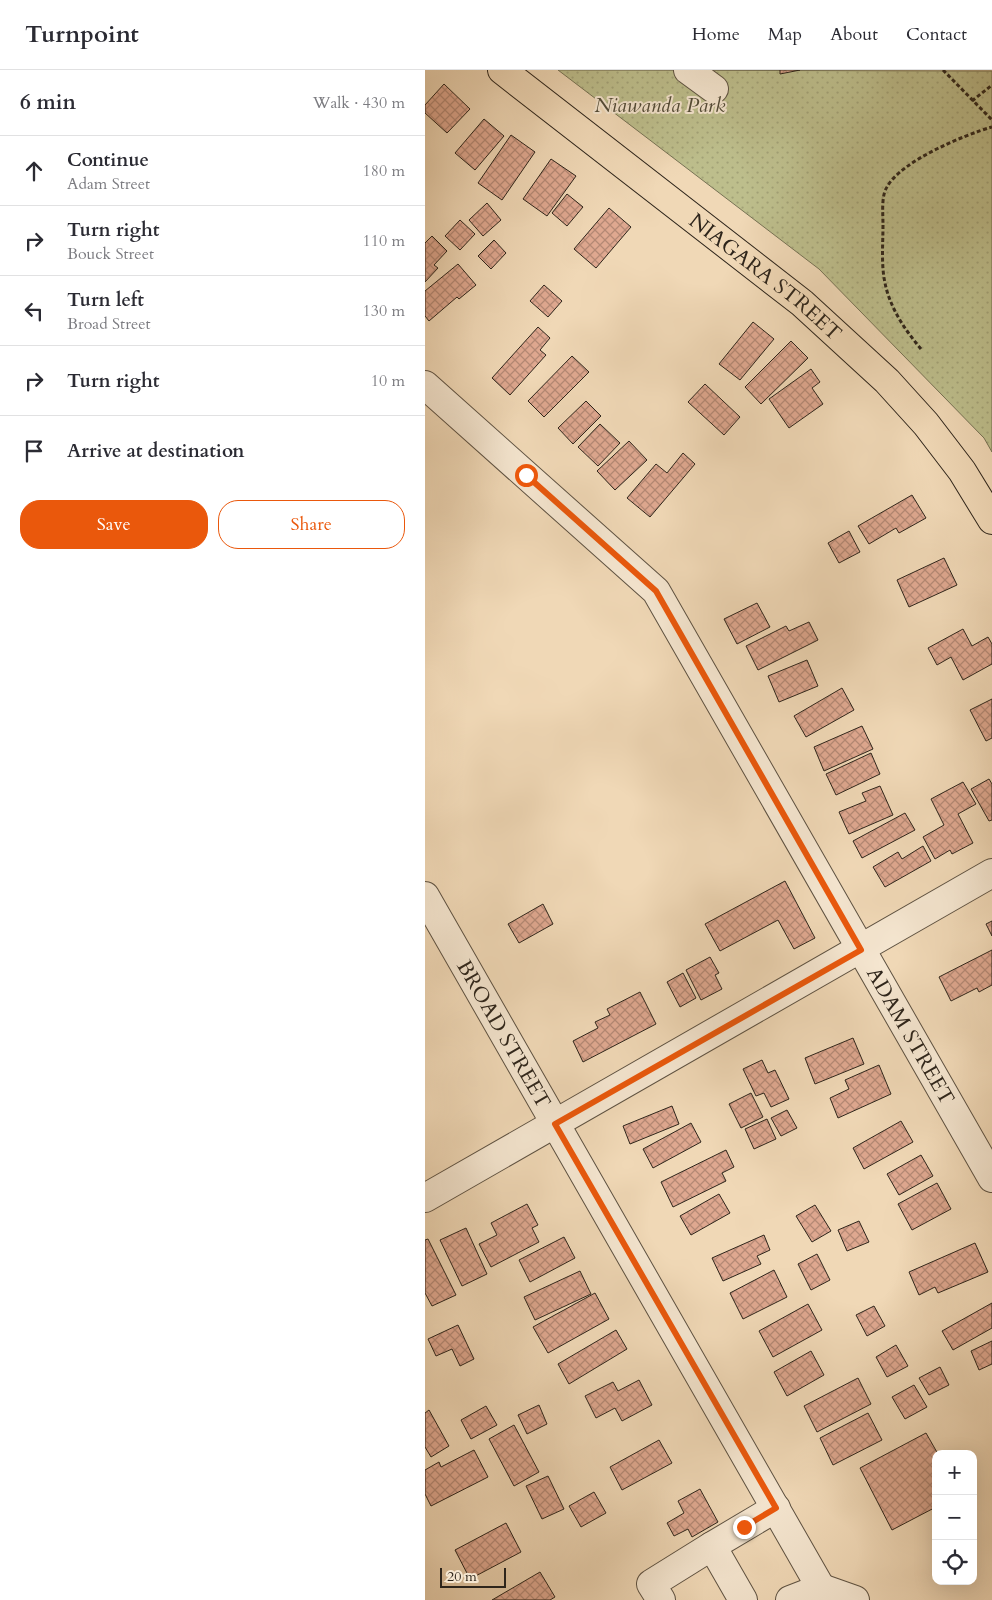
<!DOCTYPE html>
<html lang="en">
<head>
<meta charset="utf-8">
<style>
	:root { --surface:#fff; --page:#f2f2f3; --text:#2b2b33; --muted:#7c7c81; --line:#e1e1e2; --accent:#ea580c }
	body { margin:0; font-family:Cardo,serif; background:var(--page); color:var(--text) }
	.controls { position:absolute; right:15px; bottom:15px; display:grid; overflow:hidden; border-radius:10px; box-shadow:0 5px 20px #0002 }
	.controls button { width:45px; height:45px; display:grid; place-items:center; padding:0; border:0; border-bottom:1px solid var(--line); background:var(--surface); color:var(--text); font:25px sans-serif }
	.scale { position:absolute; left:15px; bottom:12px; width:66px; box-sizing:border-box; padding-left:5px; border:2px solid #2e251b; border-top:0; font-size:14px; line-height:18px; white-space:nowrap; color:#2e251b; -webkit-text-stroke:4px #f5e6d0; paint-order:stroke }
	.stop { position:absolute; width:15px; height:15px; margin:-11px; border:4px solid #ea580c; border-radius:50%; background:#fff }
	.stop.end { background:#ea580c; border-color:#fff; box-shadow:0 1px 5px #0008 }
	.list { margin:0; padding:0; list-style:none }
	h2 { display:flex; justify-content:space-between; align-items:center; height:65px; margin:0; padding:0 20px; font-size:21px }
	h2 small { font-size:16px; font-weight:400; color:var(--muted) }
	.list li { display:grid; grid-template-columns:32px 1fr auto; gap:15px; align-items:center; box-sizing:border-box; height:70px; padding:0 20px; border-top:1px solid var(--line) }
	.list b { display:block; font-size:19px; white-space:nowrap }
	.list p { margin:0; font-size:16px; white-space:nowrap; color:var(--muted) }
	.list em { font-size:16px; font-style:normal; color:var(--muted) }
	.actions { display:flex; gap:10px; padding:15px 20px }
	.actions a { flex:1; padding:11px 0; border:1px solid var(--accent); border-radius:20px; text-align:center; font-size:18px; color:var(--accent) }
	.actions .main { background:var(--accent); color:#fff }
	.icon { flex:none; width:28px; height:28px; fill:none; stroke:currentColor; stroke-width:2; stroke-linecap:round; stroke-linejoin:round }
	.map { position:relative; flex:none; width:567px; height:1530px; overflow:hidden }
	header { display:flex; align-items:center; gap:30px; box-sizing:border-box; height:70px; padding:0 25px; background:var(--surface); border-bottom:1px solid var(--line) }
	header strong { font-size:24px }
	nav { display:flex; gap:28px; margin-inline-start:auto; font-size:18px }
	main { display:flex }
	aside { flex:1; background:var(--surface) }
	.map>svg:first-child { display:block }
	.green { fill:url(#green-dots); stroke:#767254 }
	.building { fill:url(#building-cross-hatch); stroke:#2e251b }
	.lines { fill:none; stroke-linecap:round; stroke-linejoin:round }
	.minor-casing { stroke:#5e5242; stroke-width:30 }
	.major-casing { stroke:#2e251b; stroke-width:30 }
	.path { stroke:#2e251b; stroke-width:3; stroke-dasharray:4 2.5; stroke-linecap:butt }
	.minor { stroke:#f5e6d0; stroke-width:28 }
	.major { stroke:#f0d8b6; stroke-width:28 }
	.route { stroke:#ea580c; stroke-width:6 }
	.labels { text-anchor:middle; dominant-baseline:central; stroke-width:4; stroke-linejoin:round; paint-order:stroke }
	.park-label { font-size:21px; font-style:italic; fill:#524b37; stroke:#f5e6d0 }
	.street-label { font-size:21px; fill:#2e251b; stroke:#f5e6d0 }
</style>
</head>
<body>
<header>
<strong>Turnpoint</strong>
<nav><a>Home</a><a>Map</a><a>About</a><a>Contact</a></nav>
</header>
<main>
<aside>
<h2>6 min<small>Walk · 430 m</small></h2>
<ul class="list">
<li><svg class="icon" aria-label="ahead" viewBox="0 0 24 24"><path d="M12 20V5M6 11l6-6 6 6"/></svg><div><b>Continue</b><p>Adam Street</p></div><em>180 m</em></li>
<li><svg class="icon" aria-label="right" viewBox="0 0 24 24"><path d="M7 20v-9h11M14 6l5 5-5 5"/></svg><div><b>Turn right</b><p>Bouck Street</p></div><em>110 m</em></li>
<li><svg class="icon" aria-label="left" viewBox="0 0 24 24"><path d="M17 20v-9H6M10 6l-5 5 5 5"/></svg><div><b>Turn left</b><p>Broad Street</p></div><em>130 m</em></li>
<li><svg class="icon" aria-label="right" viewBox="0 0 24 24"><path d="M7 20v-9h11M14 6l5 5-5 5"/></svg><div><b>Turn right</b></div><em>10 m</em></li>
<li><svg class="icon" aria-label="arrive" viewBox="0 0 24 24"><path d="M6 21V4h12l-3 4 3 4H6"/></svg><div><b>Arrive at destination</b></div></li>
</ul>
<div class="actions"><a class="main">Save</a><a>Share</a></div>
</aside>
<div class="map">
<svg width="567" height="1530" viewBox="0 0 567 1530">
	<defs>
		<pattern id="green-dots" width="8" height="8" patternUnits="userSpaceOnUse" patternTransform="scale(1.25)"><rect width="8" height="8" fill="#bdbe8c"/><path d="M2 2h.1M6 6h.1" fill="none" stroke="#a3a378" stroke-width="1.8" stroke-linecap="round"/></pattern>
		<pattern id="building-cross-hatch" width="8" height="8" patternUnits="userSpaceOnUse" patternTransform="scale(1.25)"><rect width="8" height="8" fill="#dfa890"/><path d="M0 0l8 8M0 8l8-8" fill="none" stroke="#b58975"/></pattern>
	</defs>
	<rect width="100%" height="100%" fill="#f0d8b6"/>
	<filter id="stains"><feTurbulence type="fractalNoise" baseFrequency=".004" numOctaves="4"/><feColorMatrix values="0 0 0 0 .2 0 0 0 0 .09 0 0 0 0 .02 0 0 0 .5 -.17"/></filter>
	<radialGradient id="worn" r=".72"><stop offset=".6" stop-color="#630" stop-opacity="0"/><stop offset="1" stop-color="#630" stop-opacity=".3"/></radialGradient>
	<!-- green -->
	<path class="green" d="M133 0 567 1V382L559 368 394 199Z"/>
	<!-- building -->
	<path class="building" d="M355 0H375L355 4Z
		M19 14 45 39 22 63 0 43V35Z
		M59 49 79 66 50 100 30 83Z
		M86 65 110 82 77 130 53 113Z
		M126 89 151 106 122 146 98 129Z
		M142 124 158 137 142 156 127 143Z
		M62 133 76 150 58 166 44 150Z
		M184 138 206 157 171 198 149 179Z
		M35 150 50 164 35 180 20 166Z
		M7 166 22 181 9 195 13 198 0 212V173Z
		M69 170 81 183 66 199 53 186Z
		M33 194 51 215 34 229 32 227 4 251 0 246V221Z
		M119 215 137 231 123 247 105 231Z
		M328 252 349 269 315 310 294 294Z
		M113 257 125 268 115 280 121 285 85 325 67 308Z
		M366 271 383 288 336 334 320 317Z
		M147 286 164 302 119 347 103 331Z
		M386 299 395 312 387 318 398 334 364 358 344 329Z
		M280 314 315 347 299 365 263 332Z
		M161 331 176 346 148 374 133 358Z
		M175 354 195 373 173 396 153 377Z
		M204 371 222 390 190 420 172 401Z
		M258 383 270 394 225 447 202 428 231 394 242 403Z
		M487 425 501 448 474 463 471 458 444 474 433 456Z
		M424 461 435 482 414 493 403 473Z
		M519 488 532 515 484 537 472 510Z
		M332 533 345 557 312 574 299 549Z
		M384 552 393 570 333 600 321 576 361 556 364 561Z
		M538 559 547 576 563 567 567 574V594L538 610 526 587 512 595 503 578Z
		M382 590 393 616 354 632 343 606Z
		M417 618 429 640 381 667 369 646Z
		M567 629V668L561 671 545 640Z
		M437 656 448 679 399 701 389 677Z
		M446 683 455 704 411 725 401 704Z
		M564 709 567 714V750L564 751 546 719Z
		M538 712 551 734 533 744 548 773 527 784 525 780 510 789 498 767 519 755 506 729Z
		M455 716 468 745 424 764 414 742 441 731 437 723Z
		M480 743 490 760 437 788 428 771Z
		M498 776 506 791 460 817 448 797 473 782 477 789Z
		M360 811 390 868 369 879 353 850 295 881 280 854Z
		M118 834 128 854 94 873 83 854Z
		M567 851V866L561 854Z
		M567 880V915L554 922 552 918 526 931 514 907Z
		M285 887 294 903 290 905 297 919 276 930 261 900Z
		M258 903 271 928 255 937 242 912Z
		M215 922 231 954 158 992 148 971 173 958 170 952 185 945 182 939Z
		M428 968 439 994 390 1014 380 988Z
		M337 990 343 1003 350 1000 364 1029 346 1037 339 1023 331 1026 318 999Z
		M454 995 466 1024 413 1048 405 1028 424 1019 420 1010Z
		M326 1023 338 1047 316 1058 304 1034Z
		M247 1036 254 1054 205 1074 198 1056Z
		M362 1040 372 1058 356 1066 346 1048Z
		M342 1049 351 1069 329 1079 320 1059Z
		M476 1051 488 1072 439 1099 428 1078Z
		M266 1053 276 1072 228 1098 218 1079Z
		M301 1080 309 1097 297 1103 301 1111 248 1137 236 1112Z
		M496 1085 508 1106 474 1125 462 1104Z
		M512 1113 526 1139 487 1160 473 1134Z
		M294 1124 305 1143 266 1165 255 1146Z
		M102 1134 113 1155 107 1158 114 1172 66 1197 54 1174 72 1165 66 1153Z
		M390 1135 406 1161 387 1172 371 1146Z
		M434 1151 444 1172 422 1181 413 1160Z
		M41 1158 62 1204 37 1216 15 1170Z
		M339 1165 345 1180 332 1186 336 1194 298 1211 287 1188Z
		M139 1167 150 1188 105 1212 94 1190Z
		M3 1169 31 1225 7 1236 0 1223V1170Z
		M550 1173 563 1202 513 1223 510 1217 494 1225 484 1202Z
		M392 1184 405 1210 386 1220 373 1194Z
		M349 1200 362 1227 318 1249 305 1223Z
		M155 1201 166 1224 110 1250 99 1227Z
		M170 1223 184 1249 123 1283 108 1257Z
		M567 1233V1258L528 1280 517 1261Z
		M383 1234 397 1260 348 1287 334 1261Z
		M449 1236 460 1256 442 1266 431 1245Z
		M33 1255 49 1289 35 1296 27 1279 11 1286 3 1269Z
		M191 1260 202 1279 144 1314 133 1294Z
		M567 1271V1294L554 1300 546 1281Z
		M471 1275 483 1296 462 1307 451 1287Z
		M386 1281 399 1305 362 1326 349 1302Z
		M515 1297 524 1315 504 1325 494 1308Z
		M433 1308 446 1334 392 1362 379 1336Z
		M214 1310 227 1335 197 1351 190 1338 171 1348 160 1326 188 1312 193 1321Z
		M489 1315 502 1337 480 1349 467 1327Z
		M114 1335 122 1354 102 1364 93 1345Z
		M61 1336 72 1355 46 1369 36 1350Z
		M4 1340 24 1376 6 1387 0 1377V1343Z
		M443 1343 457 1370 408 1395 395 1368Z
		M89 1355 114 1402 89 1416 64 1369Z
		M501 1363 513 1384H511V1437L467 1460 435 1398Z
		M234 1370 247 1393 197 1420 185 1397Z
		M49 1380 63 1407 6 1436 0 1424V1400L14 1392 16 1397Z
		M123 1406 139 1439 117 1449 101 1416Z
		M275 1419 293 1452 267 1467 263 1459 249 1466 242 1453 259 1443 253 1431Z
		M169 1422 181 1443 156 1457 144 1436Z
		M81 1453 96 1482 45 1509 30 1480Z
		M115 1502 130 1527 125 1530H67Z"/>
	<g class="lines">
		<defs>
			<g id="minor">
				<path d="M263 0 289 19"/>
				<path id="s1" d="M0 315 231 521 567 1108"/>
				<path id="s2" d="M0 826 396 1518"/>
				<path d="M0 1128 567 803"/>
				<path d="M236 1530 226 1514 287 1476"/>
				<path d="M318 1530 287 1476 351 1438"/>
				<path d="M365 1530 396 1518 430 1530"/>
			</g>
			<g id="major">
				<path id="s3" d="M77 0 377 233 462 311 501 354 537 401 567 450"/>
			</g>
		</defs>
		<!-- minor casing -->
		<use href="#minor" class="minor-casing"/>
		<!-- major casing -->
		<use href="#major" class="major-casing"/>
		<!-- path -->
		<path class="path" d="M518 0 567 50
			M547 31 567 15
			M496 279C480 260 465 238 460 213 456 195 458 173 458 155 458 144 456 126 462 117 476 91 539 65 567 57"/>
		<!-- minor -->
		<use href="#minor" class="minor"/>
		<!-- major -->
		<use href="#major" class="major"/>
	</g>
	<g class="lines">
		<!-- route -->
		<path class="route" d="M101 405 231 521 436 880 130 1054 351 1438 319 1457"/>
	</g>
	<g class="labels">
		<!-- park labels -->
		<g class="park-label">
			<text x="235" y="35">Niawanda Park</text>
		</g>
		<!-- street labels -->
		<g class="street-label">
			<text stroke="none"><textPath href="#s3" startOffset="335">NIAGARA STREET</textPath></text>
			<text stroke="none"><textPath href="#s2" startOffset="159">BROAD STREET</textPath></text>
			<text stroke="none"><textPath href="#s1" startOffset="822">ADAM STREET</textPath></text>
		</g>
	</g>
	<rect width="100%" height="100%" filter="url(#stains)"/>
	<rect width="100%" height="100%" fill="url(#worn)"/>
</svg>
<div class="controls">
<button>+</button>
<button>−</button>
<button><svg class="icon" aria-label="locate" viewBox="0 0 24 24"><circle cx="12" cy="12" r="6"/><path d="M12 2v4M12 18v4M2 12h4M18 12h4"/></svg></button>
</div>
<div class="scale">20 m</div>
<div class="stop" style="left:101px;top:405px"></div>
<div class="stop end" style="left:319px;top:1457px"></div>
</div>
</main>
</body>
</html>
